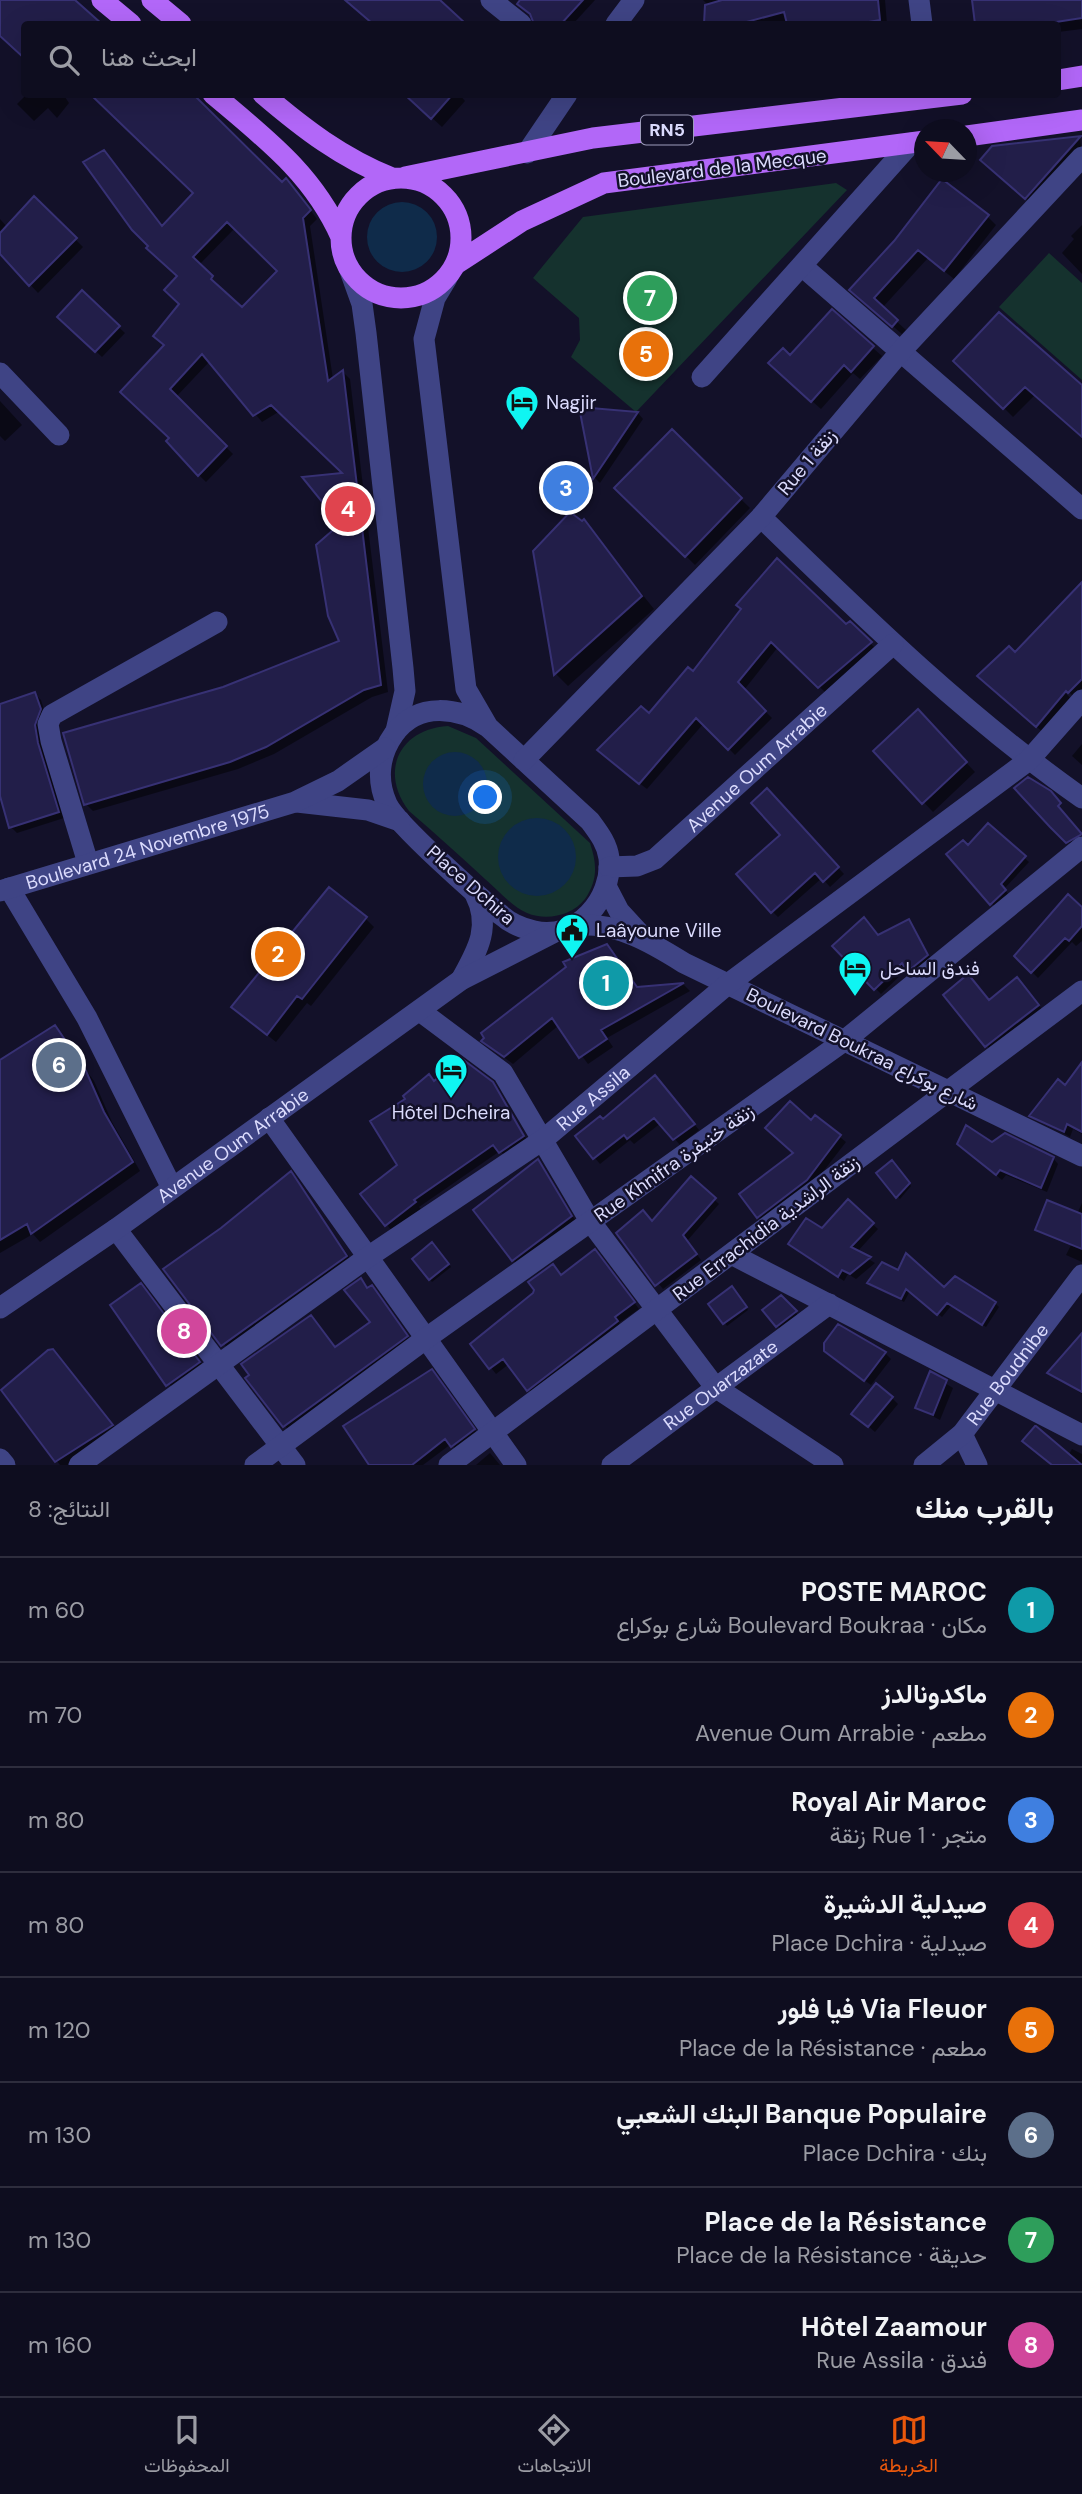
<!DOCTYPE html>
<html lang="ar">
<head>
<meta charset="utf-8">
<style>
	:root { --surface:#0e0d1f; --page:#1c1b2c; --text:#f1f3f6; --muted:#9b9ca4; --line:#2e2d3d; --accent:#ea580c }
	body { margin:0; font-family:"DM Sans",Vazirmatn,sans-serif; background:var(--page); color:var(--text); direction:rtl }
	.compass { position:absolute; left:914px; top:119px; width:63px; height:63px; border-radius:50%; background:var(--surface); box-shadow:0 7px 28px #0002; rotate:295deg }
	.you { position:absolute; left:486px; top:798px; width:24px; height:24px; margin:-18px; border:5px solid #fff; border-radius:50%; background:#1a73e8; box-shadow:0 0 0 10px #1a73e833 }
	.badge { display:grid; place-items:center; width:46px; height:46px; border-radius:50%; background:var(--accent); color:#fff; font-size:23px; font-weight:700 }
	.pin { position:absolute; translate:-50% -50%; border:4px solid #fff; box-shadow:0 2px 7px #0006 }
	.list { margin:0; padding:0; list-style:none }
	h2 { display:flex; justify-content:space-between; align-items:center; height:91px; margin:0; padding:0 28px; font-size:30px }
	h2 small { font-size:23px; font-weight:400; color:var(--muted) }
	.list li { display:grid; grid-template-columns:46px 1fr auto; gap:21px; align-items:center; box-sizing:border-box; height:105px; padding:0 28px; border-top:2px solid var(--line) }
	.list b { display:block; font-size:26px; white-space:nowrap }
	.list p { margin:0; font-size:23px; white-space:nowrap; color:var(--muted) }
	.list em { font-size:23px; font-style:normal; color:var(--muted) }
	.icon { flex:none; width:38px; height:38px; fill:none; stroke:currentColor; stroke-width:2; stroke-linecap:round; stroke-linejoin:round }
	.map { position:relative; flex:none; width:1082px; height:1465px; overflow:hidden; direction:ltr }
	.search { position:absolute; background:var(--surface); box-shadow:0 7px 28px #0002; left:21px; right:21px; top:21px; height:77px; display:flex; align-items:center; gap:18px; box-sizing:border-box; padding:0 24px; border-radius:7px; color:var(--muted); font-size:26px }
	.sheet { height:931px; background:var(--surface) }
	nav { display:flex; justify-content:space-around; align-items:center; box-sizing:border-box; height:98px; border-top:2px solid var(--line); background:var(--surface); font-size:19px; color:var(--muted) }
	nav a { display:grid; justify-items:center; gap:4px }
	nav .on { color:var(--accent) }
	.map>svg:first-child { display:block }
	.green { fill:#15322e }
	.water { fill:#0f2b4a }
	.shadow { fill:#0007; fill-rule:evenodd }
	.building { fill:#221e49; stroke:#373174; stroke-width:2; fill-rule:evenodd }
	.lines { fill:none; stroke-linecap:round; stroke-linejoin:round }
	.minor { stroke:#3f4485; stroke-width:21 }
	.major { stroke:#b267f8; stroke-width:21 }
	.labels { text-anchor:middle; dominant-baseline:central; stroke-width:5; stroke-linejoin:round; paint-order:stroke }
	.shield { fill:#131129; stroke:#9f9ebd; stroke-width:2 }
	.shield-label { font-size:18px; font-weight:bold; fill:#dbdbfd }
	.street-label { font-size:19px; fill:#dbdbfd; stroke:#131129 }
	.poi-label { font-size:19px; fill:#dbdbfd; stroke:#131129; text-anchor:start }
</style>
</head>
<body>
<div class="map">
<svg width="1082" height="1465" viewBox="0 0 1082 1465">
	<rect width="100%" height="100%" fill="#131129"/>
	<!-- green -->
	<path class="green" d="M836 183 847 190 636 412 571 357 580 340 579 318 533 278 583 217Z
		M1049 253 1082 283V380L999 307Z
		M448 726 476 738 590 843C597 864 598 880 585 899 572 916 546 921 527 913 511 906 498 890 485 879 460 856 435 833 409 811 379 772 399 729 448 726Z"/>
	<!-- water -->
	<path class="water" d="M367 237a35 35 0 1 1 70 0a35 35 0 1 1-70 0Z
		M423 784a32 32 0 1 1 64 0a32 32 0 1 1-64 0Z
		M498 857a39 39 0 1 1 78 0a39 39 0 1 1-78 0Z"/>
	<!-- shadow -->
	<path class="shadow" d="M0 0 74 1 100 24H24V57L0 35Z
		M345 0H437L463 24H370L372 23Z
		M522 0H595L573 24H534L535 18 519 4Z
		M703 0H783L812 24H706L707 4Z
		M836 0H885L887 24H823L841 5Z
		M974 0H1082V29L1058 32V24H977Z
		M27 94H63L69 103 57 118 48 108 34 121 17 104Z
		M406 94H459L465 101 442 127Z
		M1080 138 1082 154 1036 207 992 169 993 147Z
		M104 152 163 227 282 184 293 187 317 219 310 226 333 379 343 372 350 379 388 692 372 697 274 754 238 769 93 811 86 804 223 689 341 642 345 475 280 411 262 422 210 361 176 397 233 454 206 482 199 475 172 438 165 346 181 304 179 276 150 246ZM235 228 279 271 242 309 199 265Z
		M34 198 83 247 38 293 0 252V219L8 228Z
		M987 216 996 225 954 279 928 258 882 308 906 330 902 334 861 299 895 242Z
		M1082 225V274L1062 253 1074 239 1071 236Z
		M82 293 125 333 102 357 60 317Z
		M832 312 882 356 860 379 853 373 821 409 779 372Z
		M956 360 1082 387V435L1035 395 1013 417Z
		M0 401 22 425 5 441 0 436Z
		M581 409 638 413 643 419 600 483 595 478Z
		M672 432 750 508 695 565 617 488Z
		M584 522 654 609 568 686 556 674 535 552Z
		M1082 585V695L1077 700 1063 686 1061 688 1073 701 1045 734 987 684Z
		M743 609 845 627 850 623 877 650 826 693 778 647 744 690 772 718 735 755 704 723 647 789 605 757 693 674Z
		M35 694 41 700 46 716 64 818 17 833 11 827 0 793V706Z
		M927 721 975 772 933 812 875 751Z
		M1082 744V765L1072 756Z
		M767 791 844 874 830 887 822 878 778 917 772 911 782 835Z
		M1043 805 1082 834V838L1070 844 1037 812Z
		M988 825 1029 862 1004 889 1009 895 996 908 949 854 969 847Z
		M1082 909V941L1076 946 1072 942 1038 978 1016 956Z
		M365 918 374 927 311 1006 307 1003 276 1042 242 1015Z
		M909 921 933 962 914 977 907 969 881 994 834 946 879 937Z
		M606 946 638 989 684 985 690 991 607 1038 613 1047 588 1064 559 1025 513 1064 491 1048 487 1038Z
		M1023 985 1044 1012 992 1052 946 995 989 1002Z
		M55 1027 94 1081 112 1122 140 1171 40 1242 33 1234 0 1253V1062Z
		M1082 1065V1134L1073 1129 1070 1137 1031 1115 1065 1088Z
		M435 1082 492 1083 529 1143 507 1158 500 1151 419 1207 421 1209 392 1231 362 1194 400 1165Z
		M660 1083 699 1130 680 1145 661 1123 634 1144 630 1140 600 1164 577 1137Z
		M815 1117 846 1142 812 1186 763 1222 758 1217Z
		M992 1144 1053 1158 1058 1164 1047 1192 1006 1175 1002 1180 965 1149Z
		M538 1161 577 1223 519 1266 513 1260 517 1175Z
		M892 1163 911 1186 900 1199 879 1174Z
		M291 1174 355 1265 232 1354 165 1269 222 1230Z
		M691 1179 719 1204 687 1241 701 1260 663 1289 618 1234 652 1223Z
		M848 1202 878 1229 857 1252 875 1263 856 1279 848 1274 844 1281 796 1249 822 1230Z
		M1082 1203V1262L1066 1255 1071 1245 1037 1229 1077 1214Z
		M432 1244 451 1267 432 1282 414 1259Z
		M600 1257 639 1309 619 1323 623 1328 534 1395 509 1364 496 1374 472 1344 562 1277Z
		M899 1273 995 1303 999 1307 986 1327 951 1306 942 1317 910 1291 904 1302 870 1283Z
		M361 1280 368 1289 376 1292 412 1342 289 1431 248 1378 335 1349 372 1322Z
		M735 1291 748 1310 727 1326 711 1304Z
		M150 1295 208 1372 177 1394 112 1306Z
		M781 1297 798 1315 780 1329 765 1311Z
		M1082 1343V1394L1057 1377Z
		M885 1353 891 1359 871 1385 832 1357Z
		M62 1360 120 1434 73 1465H60L57 1461 3 1390Z
		M930 1374 953 1388 940 1420 917 1408Z
		M437 1377 479 1436 458 1452 451 1444 423 1465H368L346 1426Z
		M892 1398 898 1404 875 1432 860 1419Z
		M1072 1449 1082 1454V1465H1053L1068 1456Z
		M490 1453 500 1465H476Z"/>
	<!-- building -->
	<path class="building" d="M0 0H75L102 24H24V58L0 36Z
		M345 0H440L466 24H373Z
		M520 0H583L561 24H534L530 14 517 4Z
		M722 0H878L880 20 857 24H787L784 12 739 24H704L705 5Z
		M972 0H1082V18L1043 24H975Z
		M90 94H193L282 182 286 178 311 210 303 218 328 381 343 370 381 685 364 690 266 747 230 762 84 805 63 733 223 687 339 641 328 616 316 545 340 524 302 477 342 473 271 405 253 416 202 354 170 389 227 446 198 476 166 441 169 438 120 392 164 345 153 336 179 304 164 290 177 276 146 248 148 246 132 230 83 162 104 150 162 226 193 193ZM227 222 277 271 242 307 211 279 213 276 193 257Z
		M404 94H453L431 119Z
		M1081 136 1025 199 980 160 992 146Z
		M942 179 989 215 944 271 918 250 874 298 898 320 892 327 849 290 894 241Z
		M34 196 77 238 29 286 0 254V233Z
		M82 290 120 326 95 352 57 317Z
		M832 309 874 346 851 372 844 365 811 402 768 363 783 348 790 355Z
		M999 312 1082 385V437L1025 387 1003 409 953 361Z
		M579 407 638 412 593 479Z
		M672 429 742 498 685 557 614 488Z
		M570 512 582 521 584 519 642 596 554 675 533 551Z
		M777 558 846 624 850 621 872 642 818 688 771 642 738 682 766 711 728 750 696 718 639 784 597 750 641 706 649 713 688 667 693 671 741 609 736 605Z
		M1082 582V679L1068 693 1066 691 1036 727 977 676 1009 646 1015 652Z
		M35 692 41 709 35 725 38 743 59 812 9 828 0 796V704Z
		M918 709 967 762 922 804 873 751Z
		M1028 777 1051 791 1061 803 1058 806 1082 834 1066 843 1050 827 1014 788Z
		M767 788 839 867 823 882 815 873 771 913 736 874 780 835 751 803Z
		M988 823 1026 856 1001 884 1006 890 990 905 946 854 963 840 968 845Z
		M329 887 367 917 302 999 297 996 267 1035 231 1007Z
		M1068 894 1082 907V926L1069 941 1065 938 1031 973 1014 956Z
		M864 917 878 935 909 919 928 955 907 972 902 963 874 990 832 946Z
		M607 944 637 987 684 983 601 1030 607 1039 579 1058 552 1018 504 1057 481 1041 484 1038 481 1033 566 967 563 962Z
		M968 974 989 1000 1017 977 1039 1005 985 1047 943 995Z
		M55 1025 86 1071 104 1112 133 1162 31 1234 27 1224 0 1240V1060Z
		M461 1058 493 1082 524 1136 499 1153 493 1145 414 1200 416 1202 385 1226 360 1194 397 1165 370 1121 405 1099 403 1096 429 1074 434 1081Z
		M1082 1062V1132L1067 1124 1064 1132 1029 1116 1058 1079 1065 1085Z
		M655 1075 695 1124 673 1140 654 1118 627 1139 624 1135 593 1159 575 1136 600 1116 603 1119Z
		M790 1101 811 1120 815 1115 841 1135 807 1180 757 1218 739 1194 793 1153 765 1128Z
		M966 1125 992 1142 1005 1133 1054 1157 1041 1188 1000 1170 996 1175 957 1144Z
		M538 1159 572 1216 512 1261 473 1210Z
		M892 1160 910 1183 896 1198 876 1173Z
		M291 1171 347 1256 221 1346 163 1269 221 1228Z
		M691 1176 716 1198 683 1235 697 1254 655 1286 616 1233 643 1210 652 1221Z
		M848 1199 874 1223 851 1247 871 1257 850 1274 842 1270 838 1277 788 1244 806 1218 822 1228Z
		M1047 1200 1082 1214V1249L1035 1230Z
		M432 1242 449 1264 429 1280 412 1259Z
		M595 1249 635 1302 615 1317 618 1321 527 1391 503 1359 489 1369 470 1344 533 1293 534 1290 528 1282 553 1264 561 1275Z
		M906 1253 944 1287 955 1276 996 1302 982 1325 947 1303 937 1315 906 1289 901 1299 867 1283 882 1262 898 1270Z
		M361 1278 367 1288 372 1285 408 1336 283 1427 245 1378 249 1375 241 1364 311 1315 335 1347 370 1322 344 1290Z
		M141 1283 200 1362 166 1386 110 1305Z
		M732 1286 747 1307 723 1324 708 1304Z
		M781 1295 797 1311 776 1327 762 1310Z
		M838 1324 886 1352 864 1381 824 1351V1343Z
		M1082 1333V1392L1047 1373Z
		M53 1349 113 1425 55 1462 1 1390 48 1350Z
		M432 1369 475 1429 451 1447 445 1439 412 1465H369L343 1426Z
		M930 1371 947 1380 933 1415 915 1408Z
		M876 1383 893 1397 868 1427 851 1414Z
		M1035 1426H1036L1082 1465H1052L1022 1441Z"/>
	<g class="lines">
		<!-- minor -->
		<g class="minor">
			<path d="M491 0 521 24"/>
			<path d="M919 0 922 24"/>
			<path d="M616 24 634 0"/>
			<path d="M527 153 567 94"/>
			<path d="M802 266 1082 509"/>
			<path d="M349 268 362 304 366 333 403 668 405 691 396 731"/>
			<path d="M447 278 435 298 424 339 466 689 488 727 590 821C598 832 607 843 609 858 613 899 577 941 534 931 521 928 510 923 501 915 479 897 397 825 387 804 376 780 379 755 394 734 418 701 459 707 488 727"/>
			<path d="M0 373 59 435"/>
			<path d="M702 377 911 143"/>
			<path d="M761 517C863 616 965 716 1082 798"/>
			<path d="M524 760 761 517 901 351 1082 157"/>
			<path d="M297 802 368 810 400 821"/>
			<path d="M88 863 51 741 48 724 52 715 217 622"/>
			<path id="s1" d="M609 867 637 866 655 859 893 644"/>
			<path d="M606 886 619 911 642 936"/>
			<path d="M9 888 87 1018 172 1188"/>
			<path id="s2" d="M0 891 295 802 338 781 385 748"/>
			<path d="M576 925C618 923 649 941 684 963L1082 1156"/>
			<path d="M461 980C477 951 492 927 475 894"/>
			<path d="M420 1011 503 1073 590 1221 715 1387 833 1465"/>
			<path d="M269 1118 516 1465"/>
			<path d="M116 1229 295 1465"/>
			<path d="M733 1255 1082 1435"/>
			<path id="s3" d="M0 1308 116 1229 461 980 553 933"/>
			<path d="M962 1434 977 1465"/>
			<path d="M0 1459 5 1465"/>
			<path id="s4" d="M79 1465 368 1257 544 1139 728 984 1029 760 1082 700"/>
			<path d="M255 1465 428 1337 844 1041 1082 847"/>
			<path d="M449 1465 1082 991"/>
			<path id="s5" d="M612 1465 829 1304"/>
			<path id="s6" d="M924 1465 962 1434 1082 1275"/>
		</g>
		<!-- major -->
		<path class="major" d="M102 0 131 24
			M152 0 181 24
			M1058 80 1082 76
			M213 94C265 138 313 174 341 237
			M263 94C304 129 342 158 392 178
			M967 136 1082 120
			M405 177 593 138 962 94
			M341 238a60 60 0 1 1 120 0a60 60 0 1 1-120 0Z
			M456 264 522 221 604 183 925 141"/>
	</g>
	<!-- icons -->
	<defs>
		<symbol id="hotel-pin" viewBox="-11 -11 22 30"><path d="M0 17L-7.5 6A9.5 9.5 0 1 1 7.5 6Z" fill="#0ff5f2" stroke="#131129"/><path d="M-6-4.5h1.5V1H6V5H4.5V3h-9V5H-6ZM-4 0a1.8 1.8 0 1 1 3.6 0ZM.5 0V-2.5h3Q6-2.5 6 0Z" fill="#111"/></symbol>
		<symbol id="civic-pin" viewBox="-11 -11 22 30"><path d="M0 17L-7.5 6A9.5 9.5 0 1 1 7.5 6Z" fill="#0ff5f2" stroke="#131129"/><path d="M-.6-6.5H3V-4.5H.6V-3L4-1V1h2V6H-6V1h2V-1L-.6-3ZM-1.2 2.5V6h2.4V2.5Z" fill="#111"/></symbol>
	</defs>
	<g fill-rule="evenodd">
		<use href="#hotel-pin" x="503" y="383" width="38" height="52"/>
		<use href="#civic-pin" x="553" y="911" width="38" height="52"/>
		<use href="#hotel-pin" x="836" y="949" width="38" height="52"/>
		<use href="#hotel-pin" x="432" y="1051" width="38" height="52"/>
	</g>
	<g class="labels">
		<!-- shield labels -->
		<rect class="shield" x="641" y="115.5" width="52" height="29" rx="5"/>
		<g class="shield-label">
			<text x="667" y="130">RN5</text>
		</g>
		<!-- street labels -->
		<g class="street-label">
			<text transform="translate(722 168) rotate(-7)">Boulevard de la Mecque</text>
			<text transform="translate(807 462) rotate(-50)">Rue 1 زنقة</text>
			<text stroke="none"><textPath href="#s1" startOffset="184">Avenue Oum Arrabie</textPath></text>
			<text stroke="none"><textPath href="#s2" startOffset="154">Boulevard 24 Novembre 1975</textPath></text>
			<text transform="translate(471 885) rotate(41)">Place Dchira</text>
			<text transform="translate(862 1049) rotate(26)">Boulevard Boukraa شارع بوكراع</text>
			<text stroke="none"><textPath href="#s4" startOffset="632">Rue Assila</textPath></text>
			<text stroke="none"><textPath href="#s3" startOffset="284">Avenue Oum Arrabie</textPath></text>
			<text transform="translate(674 1163) rotate(-35)">Rue Khnifra زنقة خنيفرة</text>
			<text transform="translate(766 1228) rotate(-37)">Rue Errachidia زنقة الراشدية</text>
			<text stroke="none"><textPath href="#s6" startOffset="124">Rue Boudnibe</textPath></text>
			<text stroke="none"><textPath href="#s5" startOffset="135">Rue Ouarzazate</textPath></text>
		</g>
		<!-- poi labels -->
		<g class="poi-label">
			<text x="546" y="402">Nagjir</text>
			<text x="596" y="930">Laâyoune Ville</text>
			<text x="880" y="968">فندق الساحل</text>
			<text x="451" y="1112" text-anchor="middle">Hôtel Dcheira</text>
		</g>
	</g>
</svg>
<svg class="compass" viewBox="-18 -18 36 36"><path d="M0-13l5 13h-10z" fill="#e53935"/><path d="M0 13l5-13h-10z" fill="#9b9ca4"/></svg>
<div class="you"></div>
<div class="pin badge" style="left:606px;top:983px;background:#0f9aa8">1</div>
<div class="pin badge" style="left:278px;top:954px;background:#e8710a">2</div>
<div class="pin badge" style="left:566px;top:488px;background:#3f7fe0">3</div>
<div class="pin badge" style="left:348px;top:509px;background:#e0444e">4</div>
<div class="pin badge" style="left:646px;top:354px;background:#e8710a">5</div>
<div class="pin badge" style="left:59px;top:1065px;background:#5c6f8a">6</div>
<div class="pin badge" style="left:650px;top:298px;background:#2e9e5b">7</div>
<div class="pin badge" style="left:184px;top:1331px;background:#d1479c">8</div>
<div class="search"><svg class="icon" aria-label="search" viewBox="0 0 24 24"><circle cx="10" cy="10" r="6"/><path d="M15 15l6 6"/></svg>ابحث هنا</div>
</div>
<section class="sheet">
<h2>بالقرب منك<small>النتائج: 8</small></h2>
<ul class="list">
<li><span class="badge" style="background:#0f9aa8">1</span><div><b>POSTE MAROC</b><p>مكان · Boulevard Boukraa شارع بوكراع</p></div><em>60 m</em></li>
<li><span class="badge" style="background:#e8710a">2</span><div><b>ماكدونالدز</b><p>مطعم · Avenue Oum Arrabie</p></div><em>70 m</em></li>
<li><span class="badge" style="background:#3f7fe0">3</span><div><b>Royal Air Maroc</b><p>متجر · Rue 1 زنقة</p></div><em>80 m</em></li>
<li><span class="badge" style="background:#e0444e">4</span><div><b>صيدلية الدشيرة</b><p>صيدلية · Place Dchira</p></div><em>80 m</em></li>
<li><span class="badge" style="background:#e8710a">5</span><div><b>Via Fleuor فيا فلور</b><p>مطعم · Place de la Résistance</p></div><em>120 m</em></li>
<li><span class="badge" style="background:#5c6f8a">6</span><div><b>Banque Populaire البنك الشعبي</b><p>بنك · Place Dchira</p></div><em>130 m</em></li>
<li><span class="badge" style="background:#2e9e5b">7</span><div><b>Place de la Résistance</b><p>حديقة · Place de la Résistance</p></div><em>130 m</em></li>
<li><span class="badge" style="background:#d1479c">8</span><div><b>Hôtel Zaamour</b><p>فندق · Rue Assila</p></div><em>160 m</em></li>
</ul>
</section>
<nav>
<a class="on"><svg class="icon" aria-label="map" viewBox="0 0 24 24"><path d="M3 6l6-2 6 2 6-2v14l-6 2-6-2-6 2zM9 4v14M15 6v14"/></svg>الخريطة</a>
<a><svg class="icon" aria-label="directions" viewBox="0 0 24 24"><path d="M12 3l9 9-9 9-9-9zM9 14v-3h6M13 9l2 2-2 2"/></svg>الاتجاهات</a>
<a><svg class="icon" aria-label="saved" viewBox="0 0 24 24"><path d="M7 4h10v16l-5-4-5 4z"/></svg>المحفوظات</a>
</nav>
</body>
</html>
